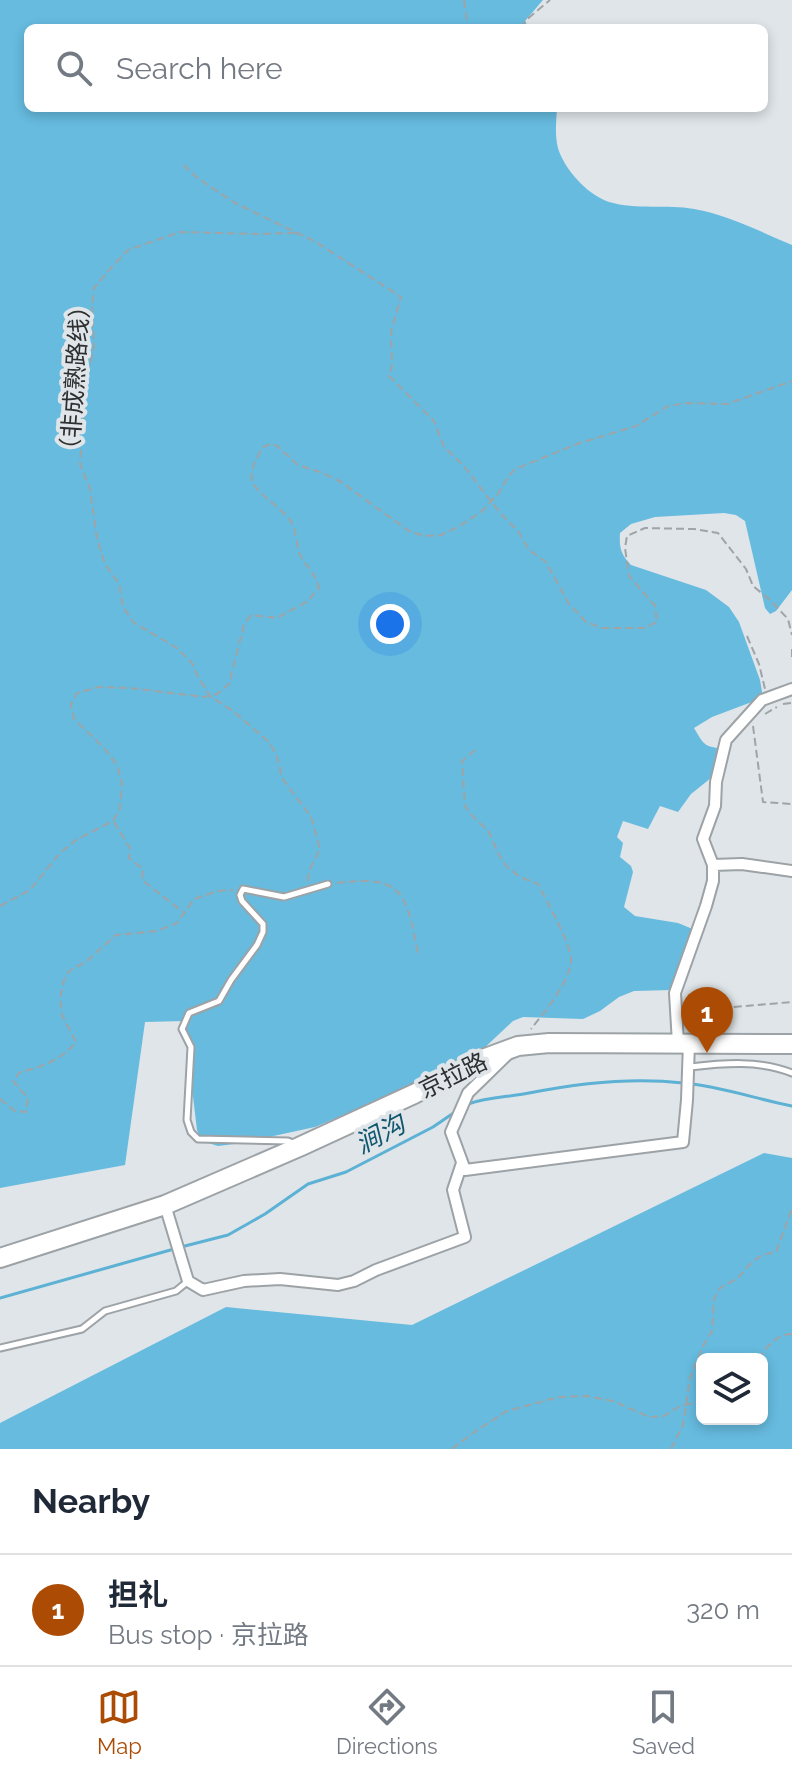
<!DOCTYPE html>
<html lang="en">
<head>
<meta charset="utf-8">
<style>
	:root { --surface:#fff; --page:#f2f2f3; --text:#1f2937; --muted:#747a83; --line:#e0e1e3; --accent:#ac4c04 }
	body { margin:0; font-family:Raleway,"Noto Sans SC",sans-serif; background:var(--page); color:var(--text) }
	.controls { position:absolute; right:24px; bottom:24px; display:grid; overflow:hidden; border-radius:12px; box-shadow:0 4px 12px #0003 }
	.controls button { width:72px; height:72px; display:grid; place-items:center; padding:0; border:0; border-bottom:2px solid var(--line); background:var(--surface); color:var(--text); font:40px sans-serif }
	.you { position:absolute; left:390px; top:624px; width:28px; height:28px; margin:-20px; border:6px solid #fff; border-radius:50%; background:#1a73e8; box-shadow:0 0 0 12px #1a73e833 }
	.badge { display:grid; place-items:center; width:52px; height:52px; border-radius:50%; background:var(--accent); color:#fff; font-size:26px; font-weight:700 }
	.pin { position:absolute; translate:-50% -66px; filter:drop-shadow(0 2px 4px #0008) }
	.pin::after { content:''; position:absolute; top:42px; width:28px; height:24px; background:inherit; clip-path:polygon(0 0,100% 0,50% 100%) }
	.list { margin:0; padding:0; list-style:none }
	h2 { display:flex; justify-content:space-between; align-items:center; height:104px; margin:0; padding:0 32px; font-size:34px }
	h2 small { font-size:26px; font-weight:400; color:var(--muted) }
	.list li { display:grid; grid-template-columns:52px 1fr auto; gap:24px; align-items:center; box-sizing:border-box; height:112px; padding:0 32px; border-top:2px solid var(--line) }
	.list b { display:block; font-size:30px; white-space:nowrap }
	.list p { margin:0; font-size:26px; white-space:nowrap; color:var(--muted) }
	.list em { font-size:26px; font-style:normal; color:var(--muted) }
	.icon { flex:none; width:44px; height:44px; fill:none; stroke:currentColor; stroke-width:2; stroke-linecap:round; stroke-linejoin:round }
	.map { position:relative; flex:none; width:792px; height:1449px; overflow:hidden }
	.search { position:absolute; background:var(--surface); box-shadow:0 4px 12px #0003; left:24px; right:24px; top:24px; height:88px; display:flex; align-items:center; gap:20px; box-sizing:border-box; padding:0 28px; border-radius:12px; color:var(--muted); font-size:30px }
	.sheet { height:216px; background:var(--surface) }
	nav { display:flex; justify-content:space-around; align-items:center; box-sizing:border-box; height:112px; border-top:2px solid var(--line); background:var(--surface); font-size:22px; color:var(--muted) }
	nav a { display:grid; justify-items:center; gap:4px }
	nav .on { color:var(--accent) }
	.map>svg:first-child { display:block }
	.forest { fill:#66bbdf; fill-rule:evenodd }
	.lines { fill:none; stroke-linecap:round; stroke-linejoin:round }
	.stream { stroke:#5cb1d4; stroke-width:3 }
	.lane-casing { stroke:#9ca2a5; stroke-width:9 }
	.street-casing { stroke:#9ca2a5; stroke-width:14 }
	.highway-casing { stroke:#9ca2a5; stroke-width:22 }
	.path { stroke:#9fa4a6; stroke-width:2; stroke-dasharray:8 4; stroke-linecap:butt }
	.lane { stroke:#fff; stroke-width:5 }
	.street { stroke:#fff; stroke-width:10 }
	.highway { stroke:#fff; stroke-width:18 }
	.labels { text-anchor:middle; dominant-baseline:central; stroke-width:8; stroke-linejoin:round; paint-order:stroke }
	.street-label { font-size:24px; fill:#2d2f30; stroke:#dfe5e8 }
	.water-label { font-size:26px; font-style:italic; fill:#11566f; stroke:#dfe5e8 }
</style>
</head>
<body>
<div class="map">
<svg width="792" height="1449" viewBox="0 0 792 1449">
	<rect width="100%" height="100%" fill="#dfe5e8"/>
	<!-- forest -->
	<path class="forest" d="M0 0H543L525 21 529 28H28V108H557C556 124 554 142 561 156 570 175 589 195 609 202 636 210 667 204 694 209 728 215 761 232 792 245V590L776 611 770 614 765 608 745 521 736 515 724 513 655 517 631 524 620 533C619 548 621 554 631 565L706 590 729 607 739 622 760 680 762 692 757 700 712 717 694 728C705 747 705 747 728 749L722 761 711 778 691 794 678 812 660 806 648 829 623 821 617 837 623 843 620 857 631 866 633 872 624 907 635 916 678 923 695 930 679 982 671 990 634 991 619 997 600 1011 583 1019 523 1017 513 1021 480 1052 455 1068 315 1127 242 1143 218 1146 202 1141 197 1130 184 1021 145 1022 125 1165 0 1188Z
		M764 1153 792 1158V1449H0V1423L226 1307 412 1325ZM702 1359H762V1419H702Z"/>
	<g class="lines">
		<!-- stream -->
		<path class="stream" d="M468 1104C488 1097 509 1097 529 1093 579 1083 632 1077 683 1083 720 1086 756 1099 792 1106
			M181 1247 228 1235 265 1214 308 1184 346 1172 433 1127 455 1112
			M0 1298 174 1249"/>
		<defs>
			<path id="lane" d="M690 1067C725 1063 759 1060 792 1073
				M295 1144 288 1141 198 1139 191 1132 187 1120 191 1047 182 1029 189 1013 219 1001 231 980 257 945 263 932V924L242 901 240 895 243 889 284 897 328 884
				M0 1348 82 1329 105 1311 176 1291 187 1282"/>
			<path id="street" d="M713 865 742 864 792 871
				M678 1043 675 993 706 906 713 881V865L703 839 715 806 716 782 726 740 762 700 792 689
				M507 1055 468 1093 451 1132 465 1170 683 1142 687 1100 689 1043
				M165 1205 188 1281 203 1290 244 1281 280 1279 338 1285 354 1281 376 1270 465 1237 453 1190 462 1163"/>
			<path id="highway" d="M0 1258 165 1205 299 1147 414 1094 480 1060 518 1046 549 1043 792 1044"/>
		</defs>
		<!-- lane casing -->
		<use href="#lane" class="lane-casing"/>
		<!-- street casing -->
		<use href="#street" class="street-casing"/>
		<!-- highway casing -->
		<use href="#highway" class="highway-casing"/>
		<!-- path -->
		<path class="path" d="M464 0 468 28
			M521 28 525 21 550 0
			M183 165 199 179 235 203 316 242 401 297 391 332 392 365 389 376 434 421 444 447 463 465 500 513 518 531 529 550 546 562 569 604 586 622 602 628H644L657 622 655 606 629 576 625 548 627 536 645 528 694 529 718 533 746 569 753 586 770 600 788 619 792 635
			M295 233 257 234 180 232 128 250 110 269 94 288 92 305 94 347 87 376 80 464 90 489 97 539 105 564 119 584 123 607 134 623 177 648 192 663 197 675 210 696 233 711 270 743 277 757 282 778 311 817 320 849 310 869 307 883
			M747 636 759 664 765 689
			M792 649V659
			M783 704 792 703
			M765 714 777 707
			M753 726 763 802 792 804
			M475 750 462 761 465 806 476 820 488 830 498 853 507 867 520 877 538 884C546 900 571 944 571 959 572 979 543 1014 531 1029
			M114 822 130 848 129 858 143 869 142 880 183 912
			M337 883C405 874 406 895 418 953
			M0 906 30 890 60 853 76 840 113 821 120 809 122 783 117 765 104 748 74 719 71 704 77 693 99 687 130 688 204 697 217 694 229 684 244 625 251 615 277 618 308 601 319 588C315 573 307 567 300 555 295 543 298 530 289 519 280 507 258 494 253 483 248 470 257 458 263 447L271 444 277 446 298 465 323 473 341 482 409 531 424 536 441 535 458 527 481 512 498 494 508 477 515 469 577 444 636 426 668 406 687 403 727 404 792 381
			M686 1011 792 1002
			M0 1099 15 1111 26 1112 28 1098 13 1081 20 1072C40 1068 63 1059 76 1042L62 1015 60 998 64 980 69 971 87 961 116 935 157 931 177 923 194 899 218 891 233 890
			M758 1359C767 1347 776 1334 792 1334
			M452 1449 477 1430 507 1411 559 1397 586 1396 613 1401 649 1417 664 1416 680 1406 702 1401
			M671 1449 683 1425 690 1378 704 1344 712 1331 714 1299 720 1288 738 1278 748 1266 762 1255 776 1252 792 1208"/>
		<!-- lane -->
		<use href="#lane" class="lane"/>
		<!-- street -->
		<use href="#street" class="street"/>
		<!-- highway -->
		<use href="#highway" class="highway"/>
	</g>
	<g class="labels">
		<!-- street labels -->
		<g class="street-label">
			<text transform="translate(75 378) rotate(-86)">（非成熟路线）</text>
			<text transform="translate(453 1075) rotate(-26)">京拉路</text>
		</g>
		<!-- water labels -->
		<g class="water-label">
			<text transform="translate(380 1134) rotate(-28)">涧沟</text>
		</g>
	</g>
</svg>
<div class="controls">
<button><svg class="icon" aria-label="layers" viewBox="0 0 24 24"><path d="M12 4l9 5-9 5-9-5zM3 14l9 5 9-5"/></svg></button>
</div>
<div class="you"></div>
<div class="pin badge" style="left:707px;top:1053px">1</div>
<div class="search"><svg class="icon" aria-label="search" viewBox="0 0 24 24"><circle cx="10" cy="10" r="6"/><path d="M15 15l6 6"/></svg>Search here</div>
</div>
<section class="sheet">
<h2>Nearby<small></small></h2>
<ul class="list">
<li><span class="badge">1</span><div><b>担礼</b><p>Bus stop · 京拉路</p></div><em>320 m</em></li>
</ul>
</section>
<nav>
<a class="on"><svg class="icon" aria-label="map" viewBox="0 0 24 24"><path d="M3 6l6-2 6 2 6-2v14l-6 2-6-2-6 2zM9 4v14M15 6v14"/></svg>Map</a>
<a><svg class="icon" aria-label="directions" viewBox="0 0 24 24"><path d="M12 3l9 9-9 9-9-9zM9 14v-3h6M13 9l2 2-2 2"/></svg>Directions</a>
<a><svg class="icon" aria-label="saved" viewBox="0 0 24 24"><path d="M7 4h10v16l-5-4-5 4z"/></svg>Saved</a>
</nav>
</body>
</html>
